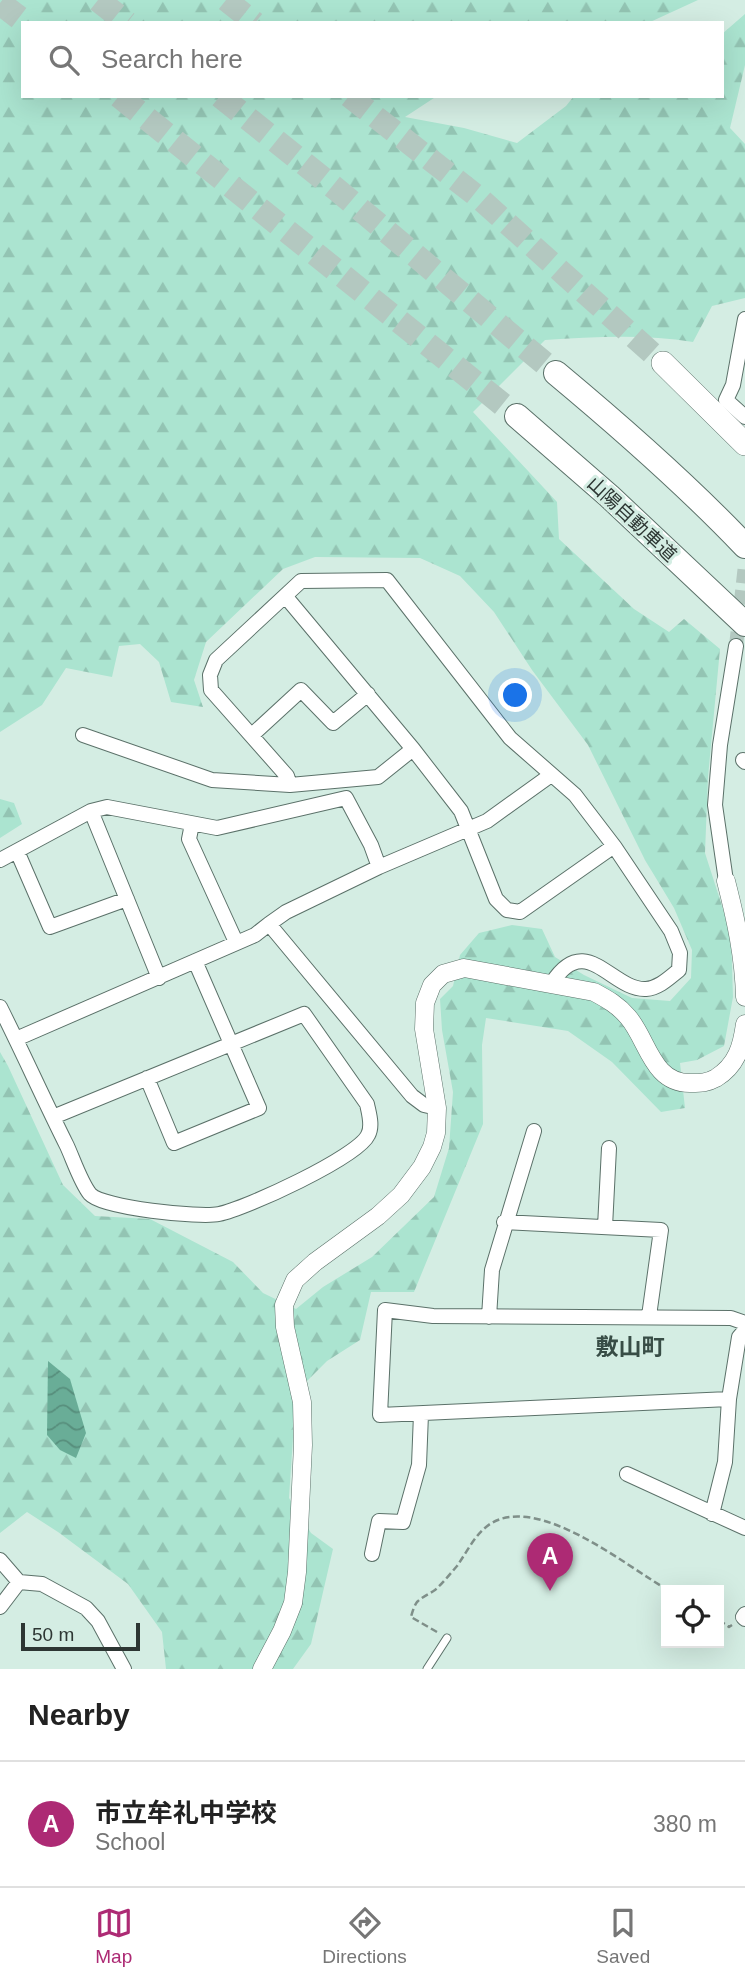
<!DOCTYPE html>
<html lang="en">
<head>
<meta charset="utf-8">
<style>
	:root { --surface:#fff; --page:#f6f6f6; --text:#222; --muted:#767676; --line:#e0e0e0; --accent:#ad2a74 }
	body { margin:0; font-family:Helvetica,"Noto Sans JP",sans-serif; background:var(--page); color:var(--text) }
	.controls { position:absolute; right:21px; bottom:21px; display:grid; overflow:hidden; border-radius:0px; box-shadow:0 7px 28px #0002 }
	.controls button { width:63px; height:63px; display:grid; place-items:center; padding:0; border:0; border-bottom:2px solid var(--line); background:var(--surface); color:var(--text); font:35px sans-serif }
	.scale { position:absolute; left:21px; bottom:18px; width:119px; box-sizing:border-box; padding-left:7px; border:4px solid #2d3633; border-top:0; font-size:19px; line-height:24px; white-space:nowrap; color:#2d3633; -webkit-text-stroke:5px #d4ede3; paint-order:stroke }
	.you { position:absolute; left:516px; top:696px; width:24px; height:24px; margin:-18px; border:5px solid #fff; border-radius:50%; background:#1a73e8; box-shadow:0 0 0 10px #1a73e833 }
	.badge { display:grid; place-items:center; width:46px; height:46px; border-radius:50%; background:var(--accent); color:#fff; font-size:23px; font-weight:700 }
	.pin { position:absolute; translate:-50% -58px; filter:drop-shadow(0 2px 4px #0008) }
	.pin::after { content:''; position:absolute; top:37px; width:24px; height:21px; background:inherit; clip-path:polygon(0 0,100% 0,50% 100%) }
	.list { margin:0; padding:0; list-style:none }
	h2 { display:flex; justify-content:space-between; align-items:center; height:91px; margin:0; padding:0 28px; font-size:30px }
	h2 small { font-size:23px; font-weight:400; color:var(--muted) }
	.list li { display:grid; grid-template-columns:46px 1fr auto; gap:21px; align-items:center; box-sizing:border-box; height:126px; padding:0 28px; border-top:2px solid var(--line) }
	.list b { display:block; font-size:26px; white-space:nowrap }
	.list p { margin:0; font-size:23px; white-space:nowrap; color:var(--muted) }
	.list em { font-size:23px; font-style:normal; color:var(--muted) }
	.icon { flex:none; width:38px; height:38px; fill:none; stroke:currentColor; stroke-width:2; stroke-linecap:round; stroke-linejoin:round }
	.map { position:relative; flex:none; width:745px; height:1669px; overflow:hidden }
	.search { position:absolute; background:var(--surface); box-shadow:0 7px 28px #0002; left:21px; right:21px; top:21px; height:77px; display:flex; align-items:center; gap:18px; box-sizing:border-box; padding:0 24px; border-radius:0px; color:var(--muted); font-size:26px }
	.sheet { height:217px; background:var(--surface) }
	nav { display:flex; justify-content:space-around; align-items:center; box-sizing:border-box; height:98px; border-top:2px solid var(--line); background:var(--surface); font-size:19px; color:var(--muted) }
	nav a { display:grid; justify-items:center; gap:4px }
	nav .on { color:var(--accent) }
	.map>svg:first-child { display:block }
	.forest { fill:url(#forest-firs) }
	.water { fill:url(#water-waves) }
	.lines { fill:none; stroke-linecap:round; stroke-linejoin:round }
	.minor-tunnel { stroke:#b3c8c0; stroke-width:14; stroke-dasharray:14 7; stroke-linecap:butt }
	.trunk-tunnel { stroke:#b3c8c0; stroke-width:23; stroke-dasharray:23 11; stroke-linecap:butt }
	.motorway-tunnel { stroke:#b3c8c0; stroke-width:24; stroke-dasharray:24 12; stroke-linecap:butt }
	.service-casing { stroke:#5b7169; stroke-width:9 }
	.minor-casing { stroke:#5b7169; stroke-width:16 }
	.tertiary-casing { stroke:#5b7169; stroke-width:19 }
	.trunk-casing { stroke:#5b7169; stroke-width:24 }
	.motorway-casing { stroke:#5b7169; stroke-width:26 }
	.path { stroke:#7f8f89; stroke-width:2.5; stroke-dasharray:7 3.5; stroke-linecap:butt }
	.service { stroke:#fff; stroke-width:7 }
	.minor { stroke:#fff; stroke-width:14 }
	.tertiary { stroke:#fff; stroke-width:18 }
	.trunk { stroke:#fff; stroke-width:23 }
	.motorway { stroke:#fff; stroke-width:24 }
	.labels { text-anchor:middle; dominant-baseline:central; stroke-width:6; stroke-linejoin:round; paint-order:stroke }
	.street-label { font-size:19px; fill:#2d3633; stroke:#d4ede3 }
	.quarter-label { font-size:23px; font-weight:bold; fill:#384d46; stroke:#d4ede3 }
</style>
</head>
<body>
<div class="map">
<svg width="745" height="1669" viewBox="0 0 745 1669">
	<defs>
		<pattern id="forest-firs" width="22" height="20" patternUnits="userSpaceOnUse" patternTransform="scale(1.75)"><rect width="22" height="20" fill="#abe4d0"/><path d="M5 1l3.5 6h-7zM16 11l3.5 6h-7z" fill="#93c4b3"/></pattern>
		<pattern id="water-waves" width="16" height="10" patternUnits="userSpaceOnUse" patternTransform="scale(1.75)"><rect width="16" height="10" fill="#69ad97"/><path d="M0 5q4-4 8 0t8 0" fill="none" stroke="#578e7c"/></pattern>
	</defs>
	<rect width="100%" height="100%" fill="#d4ede3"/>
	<!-- forest -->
	<path class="forest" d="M0 0H698L648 23H508L497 21 489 23H23V96H437L405 117 464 128 517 143 566 106 574 96H722V34L745 14V65L730 128 745 144V298L712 306 693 342C645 334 594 337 545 340L473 412 557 502 559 539 634 609 669 632 684 619 720 649 708 777 705 853 731 934 733 997 724 1046 697 1060 680 1063 685 1108 661 1112 612 1062 568 1031 486 1018 482 1045 483 1124 414 1292H371L360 1340 327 1361 296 1392 289 1498 311 1533 333 1549 311 1644 293 1669H166L162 1632 128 1584 58 1532 27 1512 0 1533V1052L8 1066 63 1185 95 1216 150 1219 233 1262 263 1293 296 1309 323 1287 372 1257 434 1197 449 1148 453 1092 442 1030 440 999 453 986 460 955 479 933 512 925 542 929 555 957 584 975 632 998 670 1001 691 978 692 950 674 908 645 860 588 745 532 670 494 612 460 576 420 558 315 557 283 569 206 642 194 680 203 707 171 702 159 662 140 644 119 646 112 677 66 668 42 705 0 732Z
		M0 799 14 803 22 824 0 838Z"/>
	<!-- water -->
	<path class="water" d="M48 1361 70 1379 86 1433 76 1458 60 1450 47 1435Z"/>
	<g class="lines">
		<!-- minor-tunnel -->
		<path class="minor-tunnel" d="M736 646 745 565"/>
		<!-- trunk-tunnel -->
		<path class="trunk-tunnel" d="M226 0 255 23
			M349 96 478 197 663 363"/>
		<!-- motorway-tunnel -->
		<path class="motorway-tunnel" d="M98 0 127 23
			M0 3 26 23
			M119 96 517 416
			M220 96 336 189 556 373"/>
		<defs>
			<path id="service" d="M427 1669 447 1638"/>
			<path id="minor" d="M745 319 733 385 726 400 745 417
				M286 597 413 749 461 811 496 899 507 910 520 912 614 846
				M83 735 212 780 290 785 378 777 413 749
				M252 735 301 690 333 723 368 694
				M743 760 745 762
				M290 785 287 776 211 690 210 675 216 660 301 581 387 580 510 738 575 795 614 846 671 931 680 953 679 970C669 978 659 988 646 989 612 991 586 930 552 983
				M91 811 159 978
				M192 824 189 839 236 942
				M17 851 50 927 127 899
				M0 860 91 811 107 807 217 828 346 798 371 845 379 867
				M726 881 715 805 720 745 736 646
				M269 924 286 912 379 867 487 821 551 775
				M0 1007C23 1053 44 1100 67 1146 73 1159 81 1183 90 1194 102 1208 200 1218 219 1214 245 1209 358 1157 368 1135 373 1126 369 1114 367 1104L304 1014 53 1117
				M16 1039 255 935 269 924 412 1096 424 1105 437 1108
				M147 1078 174 1143 259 1108 195 961
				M504 1222 661 1230 649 1316
				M605 1227 609 1148
				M489 1317 492 1270 534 1131
				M745 1323 731 1318 433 1316 385 1310 380 1415 729 1399 739 1337 745 1330
				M627 1474 745 1528
				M712 1514 725 1462 729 1399
				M372 1554 379 1521 403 1522 419 1465 421 1414
				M0 1560 19 1582 42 1584 86 1608 98 1621 124 1669
				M0 1607 19 1582
				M745 1614 743 1617 745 1619"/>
			<path id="tertiary" d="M726 881C736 920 744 957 745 997
				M262 1669 282 1631 293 1603 297 1572 303 1445 302 1402 285 1327 284 1305 295 1280 315 1262 378 1216 401 1195 422 1167 432 1147 436 1133 437 1108 424 1029 425 1003 432 985 443 974 464 968 594 992C607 999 618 1005 628 1017 648 1040 652 1084 691 1083 701 1083 707 1083 716 1078 737 1065 742 1046 745 1024"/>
			<path id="trunk" d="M663 363 745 444"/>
			<path id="motorway" d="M556 373C622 428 686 484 745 546
				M517 416 609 496 745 624"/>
		</defs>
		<!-- service casing -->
		<use href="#service" class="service-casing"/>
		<!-- minor casing -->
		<use href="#minor" class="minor-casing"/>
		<!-- tertiary casing -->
		<use href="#tertiary" class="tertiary-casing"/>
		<!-- trunk casing -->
		<use href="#trunk" class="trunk-casing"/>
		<!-- motorway casing -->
		<use href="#motorway" class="motorway-casing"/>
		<!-- path -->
		<path class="path" d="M719 1620 729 1627 732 1625
			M437 1632 411 1617C412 1613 414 1606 417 1602 422 1597 429 1594 435 1590 443 1583 450 1574 457 1566 467 1552 475 1534 490 1524 538 1493 626 1566 668 1590"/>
		<!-- service -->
		<use href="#service" class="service"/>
		<!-- minor -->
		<use href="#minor" class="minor"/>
		<!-- tertiary -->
		<use href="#tertiary" class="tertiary"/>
		<!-- trunk -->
		<use href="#trunk" class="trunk"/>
		<!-- motorway -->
		<use href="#motorway" class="motorway"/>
	</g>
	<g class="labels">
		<!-- street labels -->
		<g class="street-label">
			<text transform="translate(632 519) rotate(43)">山陽自動車道</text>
		</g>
		<!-- quarter labels -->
		<g class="quarter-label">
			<text x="630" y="1347">敷山町</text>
		</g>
	</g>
</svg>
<div class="controls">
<button><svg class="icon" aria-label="locate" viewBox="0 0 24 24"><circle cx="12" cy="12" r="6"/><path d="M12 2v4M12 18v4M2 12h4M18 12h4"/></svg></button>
</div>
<div class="scale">50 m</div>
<div class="you"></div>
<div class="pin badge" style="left:550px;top:1591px">A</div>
<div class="search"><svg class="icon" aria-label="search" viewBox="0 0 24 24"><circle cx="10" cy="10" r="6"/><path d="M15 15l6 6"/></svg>Search here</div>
</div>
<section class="sheet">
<h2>Nearby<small></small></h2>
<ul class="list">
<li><span class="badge">A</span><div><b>市立牟礼中学校</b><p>School</p></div><em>380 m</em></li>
</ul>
</section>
<nav>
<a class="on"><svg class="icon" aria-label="map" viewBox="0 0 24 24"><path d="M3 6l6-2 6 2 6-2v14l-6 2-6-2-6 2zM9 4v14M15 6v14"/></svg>Map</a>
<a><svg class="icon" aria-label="directions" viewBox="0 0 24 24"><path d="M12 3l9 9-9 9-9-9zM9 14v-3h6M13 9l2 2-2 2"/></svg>Directions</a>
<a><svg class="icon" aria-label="saved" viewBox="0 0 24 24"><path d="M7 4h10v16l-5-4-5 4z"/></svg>Saved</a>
</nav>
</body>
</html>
